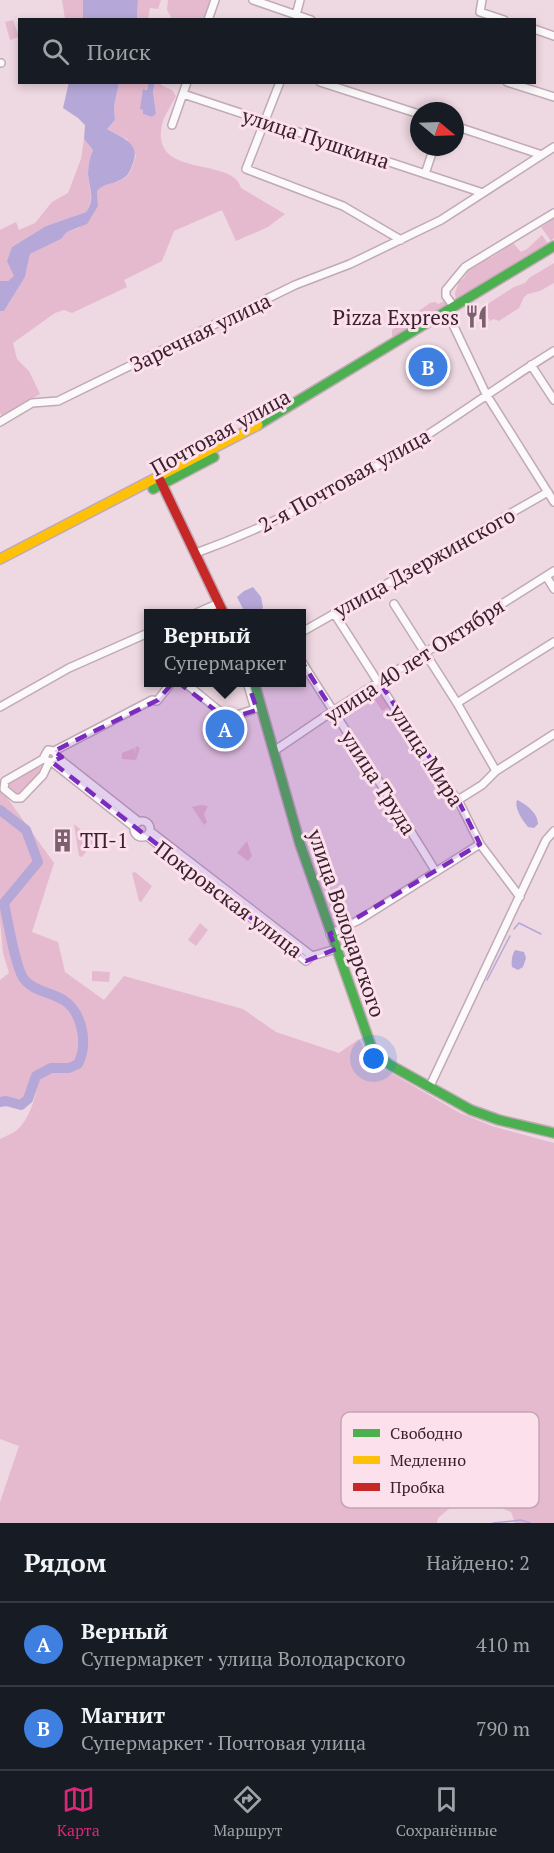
<!DOCTYPE html>
<html lang="ru">
<head>
<meta charset="utf-8">
<style>
	:root { --surface:#171b24; --page:#242831; --text:#f1f3f6; --muted:#9ea1a6; --line:#363941; --accent:#db2777 }
	body { margin:0; font-family:"PT Serif",serif; background:var(--page); color:var(--text) }
	.compass { position:absolute; left:410px; top:102px; width:54px; height:54px; border-radius:50%; background:var(--surface); box-shadow:0 3px 9px #0003; rotate:109deg }
	.you { position:absolute; left:374px; top:1059px; width:21px; height:21px; margin:-15px; border:4px solid #fff; border-radius:50%; background:#1a73e8; box-shadow:0 0 0 9px #1a73e833 }
	.badge { display:grid; place-items:center; width:39px; height:39px; border-radius:50%; background:var(--accent); color:#fff; font-size:20px; font-weight:700 }
	.pin { position:absolute; translate:-50% -50%; border:3px solid #fff; box-shadow:0 2px 6px #0006 }
	.popup { position:absolute; left:144px; top:609px; width:162px; height:78px; box-sizing:border-box; display:grid; place-content:center; border-radius:0px; background:var(--surface); filter:drop-shadow(0 2px 4px #0005); font-size:20px; white-space:nowrap; color:var(--muted) }
	.popup b { font-size:22px; color:var(--text) }
	.popup::after { content:''; position:absolute; left:50%; top:100%; margin-left:-12px; border:12px solid transparent; border-top-color:var(--surface) }
	.list { margin:0; padding:0; list-style:none }
	h2 { display:flex; justify-content:space-between; align-items:center; height:78px; margin:0; padding:0 24px; font-size:26px }
	h2 small { font-size:20px; font-weight:400; color:var(--muted) }
	.list li { display:grid; grid-template-columns:39px 1fr auto; gap:18px; align-items:center; box-sizing:border-box; height:84px; padding:0 24px; border-top:2px solid var(--line) }
	.list b { display:block; font-size:22px; white-space:nowrap }
	.list p { margin:0; font-size:20px; white-space:nowrap; color:var(--muted) }
	.list em { font-size:20px; font-style:normal; color:var(--muted) }
	.icon { flex:none; width:33px; height:33px; fill:none; stroke:currentColor; stroke-width:2; stroke-linecap:round; stroke-linejoin:round }
	.map { position:relative; flex:none; width:554px; height:1523px; overflow:hidden }
	.search { position:absolute; background:var(--surface); box-shadow:0 3px 9px #0003; left:18px; right:18px; top:18px; height:66px; display:flex; align-items:center; gap:15px; box-sizing:border-box; padding:0 21px; border-radius:0px; color:var(--muted); font-size:22px }
	.sheet { height:246px; background:var(--surface) }
	nav { display:flex; justify-content:space-around; align-items:center; box-sizing:border-box; height:84px; border-top:2px solid var(--line); background:var(--surface); font-size:16px; color:var(--muted) }
	nav a { display:grid; justify-items:center; gap:3px }
	nav .on { color:var(--accent) }
	.map>svg:first-child { display:block }
	.green { fill:#e5bace }
	.water { fill:#b5a8d9 }
	.lines { fill:none; stroke-linecap:round; stroke-linejoin:round }
	.stream { stroke:#b5a8d9; stroke-width:1.5 }
	.river { stroke:#b5a8d9; stroke-width:10 }
	.street-casing { stroke:#c0aab5; stroke-width:10 }
	.fast-casing { stroke:#c0aab5; stroke-width:12 }
	.slow-casing { stroke:#c0aab5; stroke-width:12 }
	.jam-casing { stroke:#c0aab5; stroke-width:12 }
	.street { stroke:#fcf9fb; stroke-width:7 }
	.fast { stroke:#4caf50; stroke-width:9 }
	.slow { stroke:#ffc107; stroke-width:9 }
	.jam { stroke:#c62828; stroke-width:9 }
	.marked { fill:#7b2cbf; fill-opacity:0.2; stroke:#7b2cbf; stroke-width:4.5; stroke-dasharray:12 8; stroke-linejoin:round }
	.labels { text-anchor:middle; dominant-baseline:central; stroke-width:6; stroke-linejoin:round; paint-order:stroke }
	.street-label { font-size:21px; fill:#3b212e; stroke:#fce0ec }
	.poi-label { font-size:21px; fill:#3b212e; stroke:#fce0ec; text-anchor:end }
	.key { fill:#fce0ec; stroke:#c2a7b3; stroke-width:1.5 }
	.key-label { font-size:16px; fill:#3b212e }
</style>
</head>
<body>
<div class="map">
<svg width="554" height="1523" viewBox="0 0 554 1523">
	<rect width="100%" height="100%" fill="#eed8e2"/>
	<!-- green -->
	<path class="green" d="M62 0H83V19H65Z
		M138 0H161L158 9 150 8 148 19 137 20Z
		M168 0H212L206 19H172L167 10Z
		M13 20 19 37 10 40 5 22Z
		M119 83H148L146 90 144 89 143 114 152 117 156 114 153 91 155 83H161V85L172 90 176 96C172 104 166 113 163 121 146 181 234 155 241 188L285 214 268 227 236 241 222 210 174 231 162 261 124 280 127 287 72 313 64 310 55 313 13 343 17 359 29 371 40 394 3 416 0 413V311H4L25 277 30 254 61 239 67 232 79 228 98 206 97 191C105 181 119 185 128 175 132 170 134 161 136 156L127 139 107 129 115 120 114 106Z
		M84 139 93 150C90 157 88 165 88 174 89 188 95 199 86 212L46 226 12 247 14 276 8 281H0V230L16 222 19 230 35 223 52 202 68 193 81 159Z
		M554 218V238L551 241 541 227Z
		M542 235 548 244 466 294 456 299 455 293 459 281 464 278 470 267 477 262 492 257 513 243 521 252 527 249Z
		M554 263V283L540 291 528 294 524 297 519 308 499 321 494 319 490 321 482 310 489 303 514 287 525 283 529 278Z
		M445 301 449 305 395 337 392 336V330L430 303 435 302 438 304Z
		M380 692 389 707 382 711 373 697Z
		M137 746 140 748 136 760 122 759V753L134 748 136 755 135 748Z
		M45 766C39 777 28 795 15 797L8 788V783L35 768Z
		M0 788 54 863 32 932 58 942 65 972 104 1000 124 976 243 1009 276 1032 339 1053 359 1039 365 1050 384 1069 460 1113 492 1126 554 1143V1523H515L511 1512 498 1507 455 1504 438 1518 437 1523H0V1502L19 1446 0 1439V1139C5 1136 12 1134 17 1130 32 1117 37 1090 40 1072L37 1071C28 1081 30 1093 20 1101L0 1098V980L9 973 3 953 0 920Z
		M200 805 208 806 204 814 207 822 204 825 192 807Z
		M74 824 94 841 82 857 79 856Z
		M247 841 252 856 248 861 237 853Z
		M135 872 152 886 141 902 139 901 132 873Z
		M200 923 208 930 196 946 188 940Z
		M92 971 110 972 109 982 92 981Z"/>
	<!-- water -->
	<path class="water" d="M83 0H138L137 19H83Z
		M69 82 119 83 114 106 115 120 107 129C121 137 141 143 133 163 130 172 128 177 118 181 110 185 104 183 97 191L98 206 87 224 67 232 61 239 30 254 25 277 4 311H0V281H8L14 276 7 261 12 247 46 226 86 212C96 199 89 188 88 174 88 165 90 157 93 150L84 139 85 125 78 118 63 108Z
		M148 83H155L153 91 156 114 152 117 143 114V110L140 109 143 89 147 90Z
		M253 587 261 597 263 608 257 613H245L237 597 244 591Z
		M517 800C526 804 538 813 538 824L534 828 528 827C522 820 514 808 517 800Z
		M515 950 524 952 526 958 523 967 518 970 512 967C511 961 512 955 515 950Z"/>
	<g class="lines">
		<!-- stream -->
		<path class="stream" d="M514 929 519 923 541 934
			M487 980 510 936
			M493 1523 521 1520 530 1523"/>
		<!-- river -->
		<path class="river" d="M0 810 26 830 38 862 4 903C7 917 16 970 24 979 34 992 52 992 65 1001 83 1014 88 1045 78 1064L69 1068H51L36 1076 28 1099 21 1105 6 1101 0 1102"/>
		<defs>
			<path id="street" d="M253 0 311 20
				M482 0 480 12 504 20
				M296 15 300 0
				M208 20 215 0
				M534 29 554 36
				M0 63H1
				M280 82 246 169 343 206 401 240
				M320 82 419 114
				M507 82 554 97
				M183 94 483 193
				M172 125 187 82
				M455 126 542 155
				M425 174 434 147
				M454 307 446 296V290L465 267 554 213
				M447 312 486 394 554 502
				M531 365 554 400
				M0 422 32 403 58 401 295 285 350 264 441 220 554 147
				M196 553C276 524 353 483 424 437 468 409 510 378 554 351
				M546 576 554 589
				M394 604 457 703 496 771
				M334 613 433 768 458 800 480 844 520 897
				M194 614 219 603
				M302 632 548 492
				M302 662C346 732 393 801 436 872
				M184 682 228 718 255 709 247 682
				M457 703 554 642
				M0 707 69 668 148 633
				M54 751 152 700 157 701 172 682
				M274 751 333 711 554 571
				M57 757 138 821
				M45 758 5 781 4 789 15 798H21L43 775 49 762
				M52 762 56 759 57 755 53 751 48 750 44 757 47 761 52 762 134 827
				M458 800 482 785 496 771 554 734
				M134 829a8 8 0 1 1 16 0a8 8 0 1 1-16 0Z
				M150 831 312 956
				M147 836 306 961 312 956 336 949
				M330 934 359 920 480 844
				M429 1088 546 840 554 831"/>
			<path id="fast" d="M258 425 554 246
				M153 489 214 457
				M254 682 300 844 371 1046 376 1054 390 1065 471 1110 499 1120 554 1133"/>
			<path id="slow" d="M0 559 258 425"/>
			<path id="jam" d="M160 480 224 614"/>
		</defs>
		<!-- street casing -->
		<use href="#street" class="street-casing"/>
		<!-- fast casing -->
		<use href="#fast" class="fast-casing"/>
		<!-- slow casing -->
		<use href="#slow" class="slow-casing"/>
		<!-- jam casing -->
		<use href="#jam" class="jam-casing"/>
		<!-- street -->
		<use href="#street" class="street"/>
		<!-- fast -->
		<use href="#fast" class="fast"/>
		<!-- slow -->
		<use href="#slow" class="slow"/>
		<!-- jam -->
		<use href="#jam" class="jam"/>
	</g>
	<!-- marked area -->
	<path class="marked" d="M288 640 333 711 380 683 458 800 480 844 330 934 336 949 306 961 52 762 62 757 54 751 158 700 175 680 227 719 257 710 242 665Z"/>
	<!-- icons -->
	<defs>
		<symbol id="restaurant-bare" viewBox="-9 -9 18 18"><path d="M-5-6h1v4h1v-4h1v4h1v-4h1v5L-1.5 .5V6h-2V.5L-5-1ZM5-6V6H3V1.5H1.5Q1.5-4 5-6Z" fill="#7a616d" stroke="#fce0ec" stroke-width="2.5" paint-order="stroke"/></symbol>
		<symbol id="building-bare" viewBox="-9 -9 18 18"><path d="M-4-6H4V6H1V3H-1V6H-4ZM-2.5-4.3h1.7v1.8h-1.7ZM.8-4.3h1.7v1.8H.8ZM-2.5-1h1.7V.8h-1.7ZM.8-1h1.7V.8H.8Z" fill="#7a616d" stroke="#fce0ec" stroke-width="2.5" paint-order="stroke"/></symbol>
	</defs>
	<g fill-rule="evenodd">
		<use href="#restaurant-bare" x="460" y="300" width="33" height="33"/>
		<use href="#building-bare" x="46" y="824" width="33" height="33"/>
	</g>
	<g class="labels">
		<!-- street labels -->
		<g class="street-label">
			<text transform="translate(316 138) rotate(18)">улица Пушкина</text>
			<text transform="translate(200 332) rotate(-26)">Заречная улица</text>
			<text transform="translate(220 432) rotate(-29)">Почтовая улица</text>
			<text transform="translate(344 480) rotate(-29)">2-я Почтовая улица</text>
			<text transform="translate(424 562) rotate(-29)">улица Дзержинского</text>
			<text transform="translate(414 660) rotate(-33)">улица 40 лет Октября</text>
			<text transform="translate(427 755) rotate(57)">улица Мира</text>
			<text transform="translate(379 782) rotate(57)">улица Труда</text>
			<text transform="translate(229 899) rotate(37)">Покровская улица</text>
			<text transform="translate(347 923) rotate(71)">улица Володарского</text>
		</g>
		<!-- poi labels -->
		<g class="poi-label">
			<text x="459" y="317">Pizza Express</text>
			<text x="80" y="840" text-anchor="start">ТП-1</text>
		</g>
	</g>
	<!-- legend -->
	<rect x="341" y="1412" width="198" height="96" rx="9" class="key"/>
	<rect x="353" y="1429" width="27" height="8" fill="#4caf50"/>
	<rect x="353" y="1456" width="27" height="8" fill="#ffc107"/>
	<rect x="353" y="1483" width="27" height="8" fill="#c62828"/>
	<g class="key-label">
		<text x="390" y="1439">Свободно</text>
		<text x="390" y="1466">Медленно</text>
		<text x="390" y="1493">Пробка</text>
	</g>
</svg>
<svg class="compass" viewBox="-18 -18 36 36"><path d="M0-13l5 13h-10z" fill="#e53935"/><path d="M0 13l5-13h-10z" fill="#9ea1a6"/></svg>
<div class="you"></div>
<div class="pin badge" style="left:225px;top:729px;background:#3f7fe0">A</div>
<div class="popup"><b>Верный</b>Супермаркет</div>
<div class="pin badge" style="left:428px;top:367px;background:#3f7fe0">B</div>
<div class="search"><svg class="icon" aria-label="search" viewBox="0 0 24 24"><circle cx="10" cy="10" r="6"/><path d="M15 15l6 6"/></svg>Поиск</div>
</div>
<section class="sheet">
<h2>Рядом<small>Найдено: 2</small></h2>
<ul class="list">
<li><span class="badge" style="background:#3f7fe0">A</span><div><b>Верный</b><p>Супермаркет · улица Володарского</p></div><em>410 m</em></li>
<li><span class="badge" style="background:#3f7fe0">B</span><div><b>Магнит</b><p>Супермаркет · Почтовая улица</p></div><em>790 m</em></li>
</ul>
</section>
<nav>
<a class="on"><svg class="icon" aria-label="map" viewBox="0 0 24 24"><path d="M3 6l6-2 6 2 6-2v14l-6 2-6-2-6 2zM9 4v14M15 6v14"/></svg>Карта</a>
<a><svg class="icon" aria-label="directions" viewBox="0 0 24 24"><path d="M12 3l9 9-9 9-9-9zM9 14v-3h6M13 9l2 2-2 2"/></svg>Маршрут</a>
<a><svg class="icon" aria-label="saved" viewBox="0 0 24 24"><path d="M7 4h10v16l-5-4-5 4z"/></svg>Сохранённые</a>
</nav>
</body>
</html>
